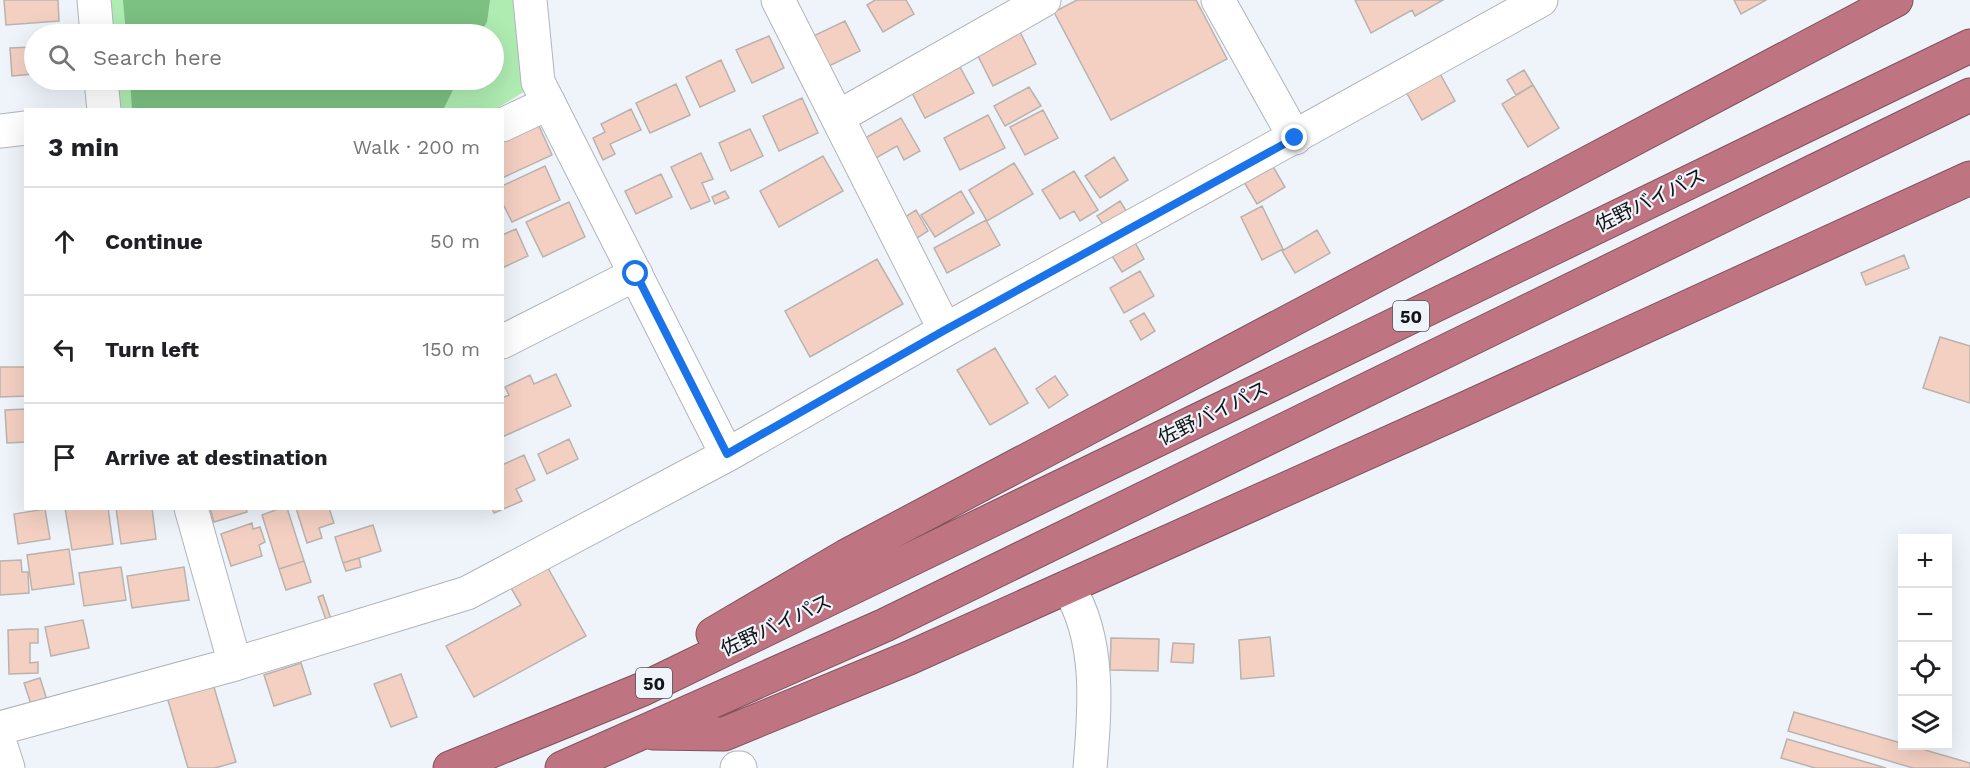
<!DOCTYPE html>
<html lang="en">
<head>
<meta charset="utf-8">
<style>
	:root { --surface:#fff; --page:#f2f2f2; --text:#202124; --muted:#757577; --line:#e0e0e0 }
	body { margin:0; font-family:"Work Sans","Noto Sans JP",sans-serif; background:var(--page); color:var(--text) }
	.controls { position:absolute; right:18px; bottom:18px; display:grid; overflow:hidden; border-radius:0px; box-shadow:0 6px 24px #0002 }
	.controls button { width:54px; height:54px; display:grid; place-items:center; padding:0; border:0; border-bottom:2px solid var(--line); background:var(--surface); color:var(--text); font:30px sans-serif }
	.stop { position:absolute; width:18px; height:18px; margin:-14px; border:4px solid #1a73e8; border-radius:50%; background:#fff }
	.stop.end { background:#1a73e8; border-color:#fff; box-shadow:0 2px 6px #0008 }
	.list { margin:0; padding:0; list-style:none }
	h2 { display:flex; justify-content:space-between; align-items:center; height:78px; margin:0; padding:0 24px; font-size:26px }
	h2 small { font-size:20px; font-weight:400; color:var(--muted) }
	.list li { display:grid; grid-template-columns:39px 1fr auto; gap:18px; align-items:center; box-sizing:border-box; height:108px; padding:0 24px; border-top:2px solid var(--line) }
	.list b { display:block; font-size:22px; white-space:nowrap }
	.list em { font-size:20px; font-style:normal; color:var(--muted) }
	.icon { flex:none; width:33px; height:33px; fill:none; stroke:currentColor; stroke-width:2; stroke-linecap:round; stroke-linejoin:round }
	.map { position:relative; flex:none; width:1970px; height:768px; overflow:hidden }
	.search { position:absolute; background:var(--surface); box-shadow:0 6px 24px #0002; left:24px; top:24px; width:480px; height:66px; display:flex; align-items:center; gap:15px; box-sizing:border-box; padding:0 21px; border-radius:33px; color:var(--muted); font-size:22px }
	.panel { position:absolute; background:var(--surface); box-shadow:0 6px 24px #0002; left:24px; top:108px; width:480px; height:402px; border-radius:0px }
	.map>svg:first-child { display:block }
	.green { fill:#afecb2 }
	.forest { fill:#7cc082 }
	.building { fill:#f4d0c2; stroke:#bab2af; stroke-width:1.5 }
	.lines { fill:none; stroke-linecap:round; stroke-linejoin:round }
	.minor-casing { stroke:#afb5ba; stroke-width:35 }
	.highway-casing { stroke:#82525c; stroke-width:35 }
	.minor { stroke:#fff; stroke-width:33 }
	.highway { stroke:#bf7482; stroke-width:33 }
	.route { stroke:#1a73e8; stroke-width:8 }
	.labels { text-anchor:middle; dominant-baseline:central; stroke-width:4.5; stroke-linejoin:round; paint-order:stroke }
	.shield { fill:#eef4fa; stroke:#54575a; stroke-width:1.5 }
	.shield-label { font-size:18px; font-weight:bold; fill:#121416 }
	.street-label { font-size:20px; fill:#121416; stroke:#eef4fa }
</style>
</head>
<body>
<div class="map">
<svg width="1970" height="768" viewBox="0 0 1970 768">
	<rect width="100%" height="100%" fill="#eef4fa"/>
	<!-- green -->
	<path class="green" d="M110 0H518L527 90 494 110 121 109 118 80H494V34H114Z"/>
	<!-- forest -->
	<path class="forest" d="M123 0H490L487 22 480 34H126Z
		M130 80H458L443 110 132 109Z"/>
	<!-- building -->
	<path class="building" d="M4 0H58L59 21 6 25Z
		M875 0H906L914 14 883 32 867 5Z
		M1077 0H1196L1227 59 1111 120 1054 12Z
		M1355 0H1443L1415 16 1412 10 1371 33Z
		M1734 0H1766L1741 14Z
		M845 21 860 51 823 69 809 38Z
		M1020 32 1036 64 993 86 977 54Z
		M769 36 784 68 752 83 736 50Z
		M34 47V74L12 76 10 48Z
		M721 60 735 91 700 107 686 77Z
		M960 67 974 93 925 118 911 91Z
		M1438 70 1455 101 1422 120 1405 90Z
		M1524 70 1533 85 1516 95 1507 80Z
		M676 84 690 115 650 133 636 103Z
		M1533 85 1559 128 1528 147 1502 104Z
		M1029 87 1041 106 1005 126 994 106Z
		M802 98 818 133 779 151 763 116Z
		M631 109 641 130 610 144 615 154 603 160 593 138 605 132 601 124Z
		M1043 110 1058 138 1025 155 1010 127Z
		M534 115 552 155 502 178V130Z
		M988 115 1005 148 960 170 944 138Z
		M901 118 920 151 904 160 897 146 876 158 865 138Z
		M750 129 763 156 731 171 719 143Z
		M701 153 713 179 702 183 710 201 691 209 671 167Z
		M823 156 843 191 779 227 760 191Z
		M1114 157 1128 180 1100 198 1085 176Z
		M1014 163 1033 194 987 221 969 190Z
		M1272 165 1285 187 1257 204 1244 182Z
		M545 166 560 200 512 222 502 202V186Z
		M1074 171 1098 210 1080 221 1074 211 1060 219 1042 190Z
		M661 174 672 197 636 214 625 191Z
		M725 191 729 198 715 204 712 197Z
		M961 191 974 213 935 237 921 215Z
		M1120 201 1132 220 1110 234 1097 216Z
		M569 202 585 237 543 257 526 222Z
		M1262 206 1283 249 1262 260 1241 217Z
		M916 210 928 231 914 240 902 219Z
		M986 220 1000 245 947 273 934 248Z
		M516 229 528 256 502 268V235Z
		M1317 230 1330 253 1295 273 1282 251Z
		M1132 237 1144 259 1122 272 1109 251Z
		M1904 255 1909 268 1866 285 1861 273Z
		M877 259 903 304 810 357 785 311Z
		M1140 271 1154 296 1124 313 1110 288Z
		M1144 313 1155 331 1141 340 1130 321Z
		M1940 337 1970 346V403L1923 388Z
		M995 348 1028 403 990 425 957 370Z
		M0 367H26V396L0 397Z
		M556 374 571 406 502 437V398L509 395 505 387 530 375 534 384Z
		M1055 376 1068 395 1049 408 1036 389Z
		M26 409V442L7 443 5 410Z
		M569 439 578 459 547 474 538 454Z
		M524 455 535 480 516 489 522 501 494 513 492 508H502V465Z
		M65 508H108L113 544 72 550Z
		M116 508H152L156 539 121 544Z
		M210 508H246L247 512 214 522Z
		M281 508H287L304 561 279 569 262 515Z
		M296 508H329L334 523 319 528 322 538 307 543Z
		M45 509 50 539 18 544 14 514Z
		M252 523 253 529 260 527 265 542 259 545 262 556 231 566 221 534Z
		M373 525 381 551 343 563 335 537Z
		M69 549 74 584 32 590 27 555Z
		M359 558 361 567 346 571 343 563Z
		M21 560 22 572H28L29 593 0 595V561Z
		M304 561 311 582 286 590 279 569Z
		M544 561 586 636 474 697 446 646 521 605 507 581Z
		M121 567 126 600 84 606 79 573Z
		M184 567 189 600 132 608 127 576Z
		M323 595 331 619 326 620 318 597Z
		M83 620 89 648 51 656 45 627Z
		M29 629H38V643H30V663L38 662V673L9 674 8 630Z
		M1270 637 1274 676 1241 679 1239 640Z
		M1111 638 1159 639 1158 671 1110 670Z
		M1173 643 1194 644 1193 663 1171 662Z
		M301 663 311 694 274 706 264 675Z
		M401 674 417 717 391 727 374 684Z
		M211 677 236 762 215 768H188L165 690Z
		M40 678 47 700 31 704 24 683Z
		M1794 712 1970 763V768H1913L1788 731Z
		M1787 739 1886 768H1815L1781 758Z"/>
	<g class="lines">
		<defs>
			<path id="minor" d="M94 0 97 34
				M530 0 538 82 727 455
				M778 0 945 330
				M1218 0 1295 138
				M101 80 104 110
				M838 117 1044 0
				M502 125 549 103
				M0 131 26 128
				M502 342 636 274
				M1068 587C1101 639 1095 710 1090 768
				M235 664 467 593 727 455 945 330 1541 0
				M0 728 235 664 191 508
				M0 743 8 768
				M737 768H740"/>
			<path id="highway" d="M713 634 846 556 1896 0
				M653 733 724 734 909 658 1462 410 1970 178
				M450 768 643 689 1970 46
				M562 768 885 625 1970 95"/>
		</defs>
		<!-- minor casing -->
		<use href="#minor" class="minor-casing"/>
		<!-- highway casing -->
		<use href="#highway" class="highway-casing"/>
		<!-- minor -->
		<use href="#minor" class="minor"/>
		<!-- highway -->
		<use href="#highway" class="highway"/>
	</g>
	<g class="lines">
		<!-- route -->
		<path class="route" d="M636 274 727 454 945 330 1295 138"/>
	</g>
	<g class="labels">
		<!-- shield labels -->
		<g class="shield">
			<rect x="1393" y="301" width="36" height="30" rx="4.5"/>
			<rect x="636" y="668" width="36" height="30" rx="4.5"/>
		</g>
		<g class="shield-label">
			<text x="1411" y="316">50</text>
			<text x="654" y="683">50</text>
		</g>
		<!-- street labels -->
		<g class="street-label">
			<text transform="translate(1650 200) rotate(-26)">佐野バイパス</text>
			<text transform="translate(1213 413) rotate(-26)">佐野バイパス</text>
			<text transform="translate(776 625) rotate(-25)">佐野バイパス</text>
		</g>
	</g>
</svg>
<div class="controls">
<button>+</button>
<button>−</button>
<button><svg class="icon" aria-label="locate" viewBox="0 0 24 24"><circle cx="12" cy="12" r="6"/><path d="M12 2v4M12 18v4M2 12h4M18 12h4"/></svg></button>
<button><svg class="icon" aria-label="layers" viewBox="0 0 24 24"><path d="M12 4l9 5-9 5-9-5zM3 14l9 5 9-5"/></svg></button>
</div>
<div class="stop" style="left:636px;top:274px"></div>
<div class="stop end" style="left:1295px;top:138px"></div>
<div class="search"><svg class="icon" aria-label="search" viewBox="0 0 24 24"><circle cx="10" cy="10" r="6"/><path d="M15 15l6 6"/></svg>Search here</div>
<section class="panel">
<h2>3 min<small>Walk · 200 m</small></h2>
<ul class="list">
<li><svg class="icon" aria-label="ahead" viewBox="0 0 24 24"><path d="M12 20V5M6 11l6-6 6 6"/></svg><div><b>Continue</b></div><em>50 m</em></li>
<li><svg class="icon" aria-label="left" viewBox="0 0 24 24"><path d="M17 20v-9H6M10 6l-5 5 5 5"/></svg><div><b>Turn left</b></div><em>150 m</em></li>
<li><svg class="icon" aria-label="arrive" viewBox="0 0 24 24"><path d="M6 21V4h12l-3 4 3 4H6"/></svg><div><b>Arrive at destination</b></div></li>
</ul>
</section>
</div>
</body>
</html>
